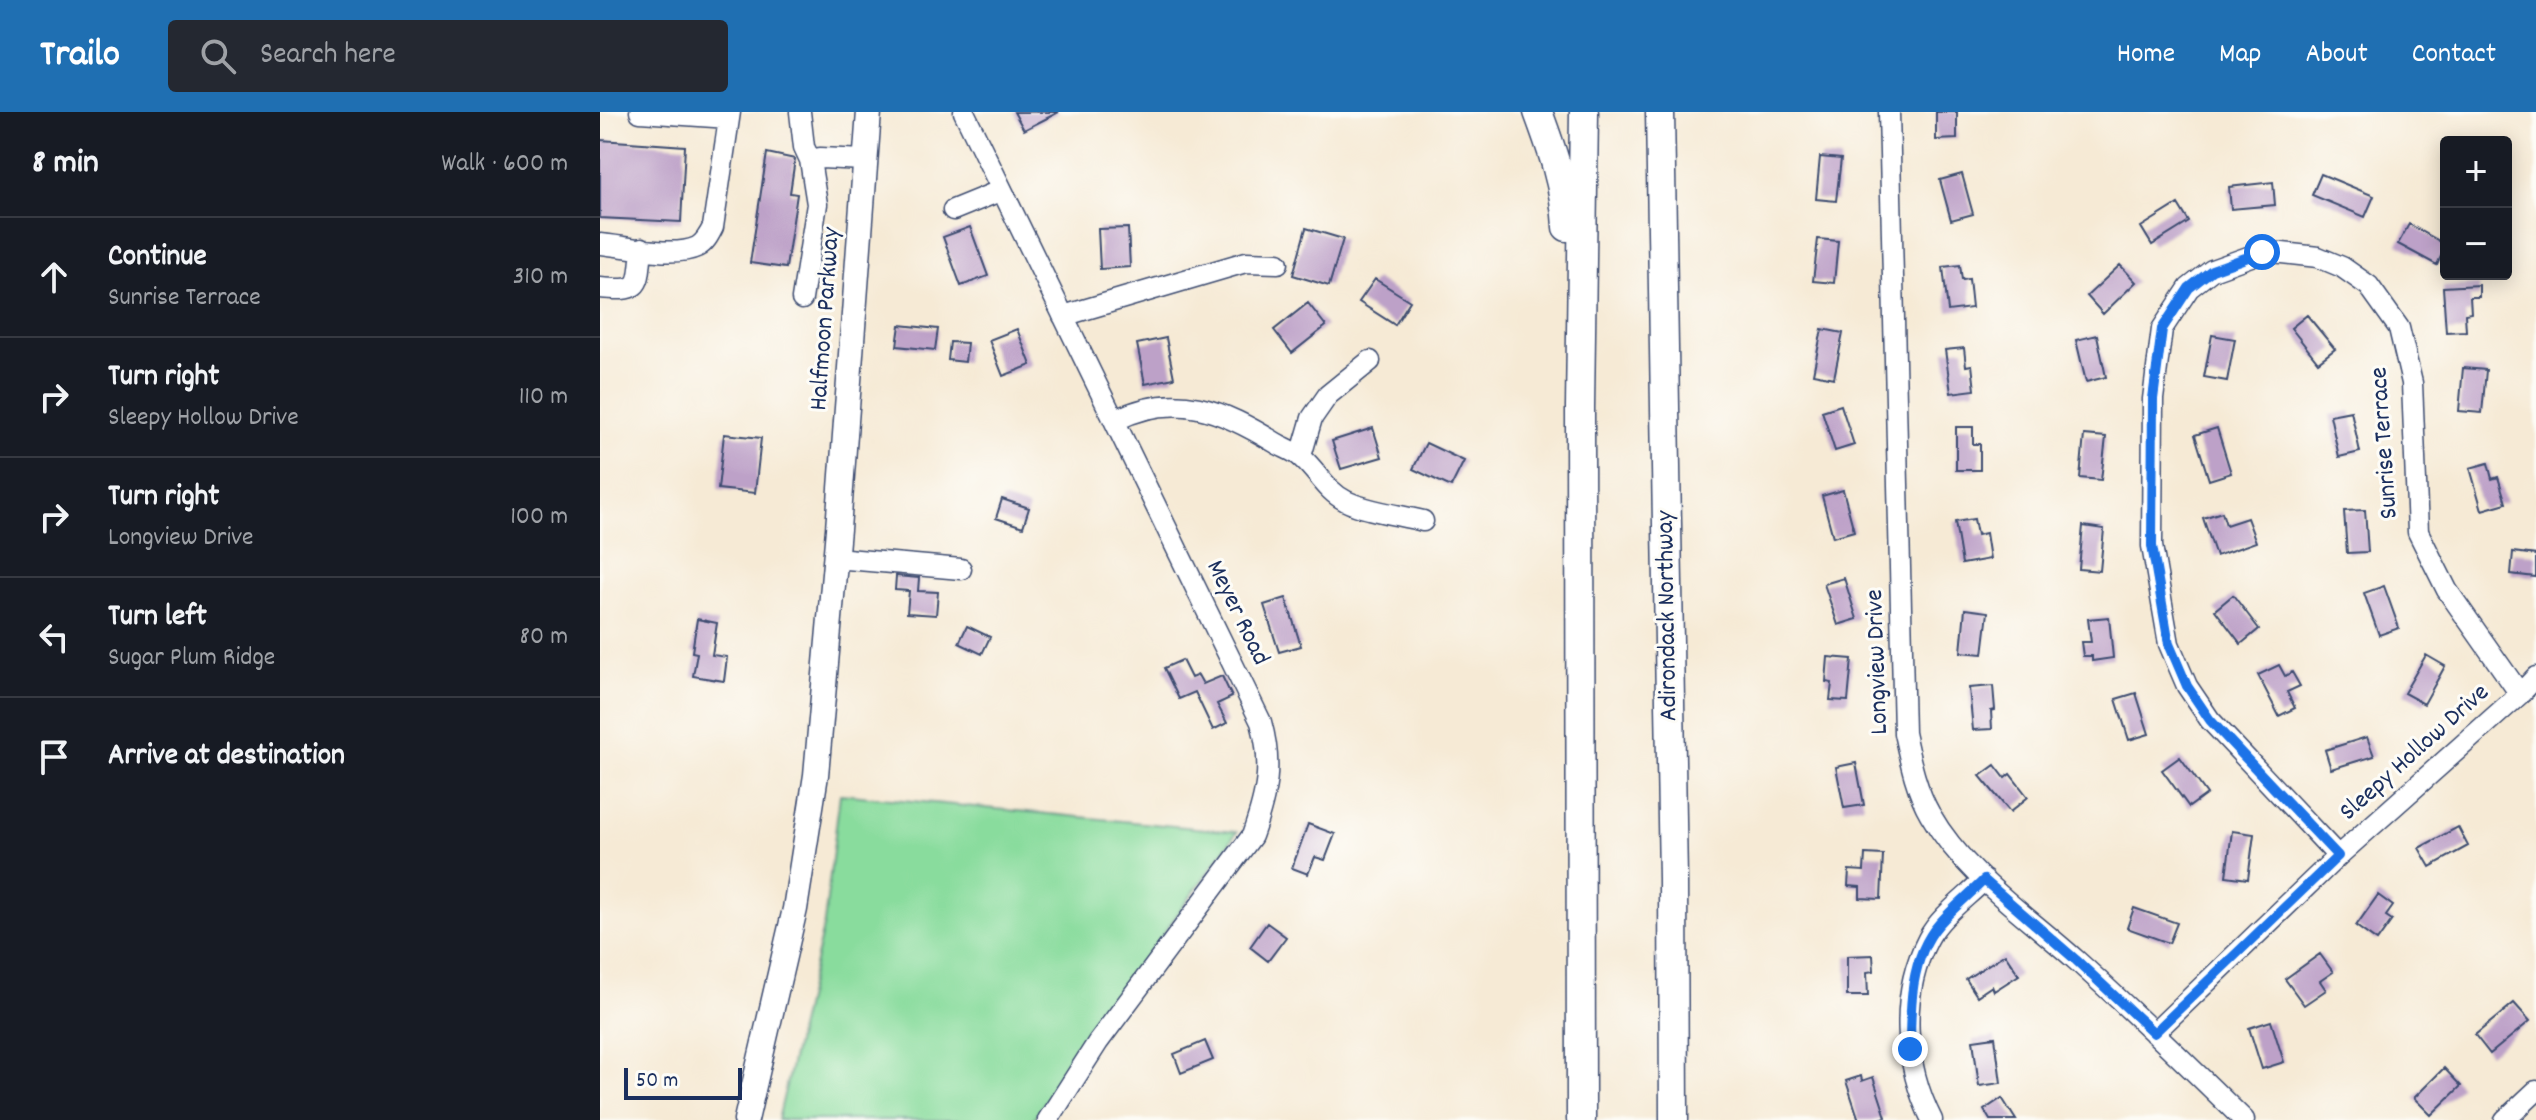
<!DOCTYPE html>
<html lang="en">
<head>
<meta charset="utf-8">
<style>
	:root { --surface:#171b24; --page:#242831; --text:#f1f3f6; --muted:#9ea1a6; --line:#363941; --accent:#1f6fb2 }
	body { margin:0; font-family:Dekko,sans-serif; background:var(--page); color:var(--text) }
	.controls { position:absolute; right:24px; top:24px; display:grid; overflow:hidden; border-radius:8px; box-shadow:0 4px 20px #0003 }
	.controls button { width:72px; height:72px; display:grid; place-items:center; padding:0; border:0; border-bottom:2px solid var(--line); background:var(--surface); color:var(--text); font:40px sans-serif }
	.scale { position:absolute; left:24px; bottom:20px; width:118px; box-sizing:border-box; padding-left:8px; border:4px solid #1b2f5e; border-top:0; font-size:22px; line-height:28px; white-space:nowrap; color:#1b2f5e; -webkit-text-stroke:6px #fdfcf7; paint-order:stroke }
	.stop { position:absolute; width:24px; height:24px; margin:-18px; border:6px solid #1a73e8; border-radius:50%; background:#fff }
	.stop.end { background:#1a73e8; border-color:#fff; box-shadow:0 2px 8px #0008 }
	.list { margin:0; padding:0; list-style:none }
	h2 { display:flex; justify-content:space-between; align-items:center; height:104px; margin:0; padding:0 32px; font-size:34px }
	h2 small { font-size:26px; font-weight:400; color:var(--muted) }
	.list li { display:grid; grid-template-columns:52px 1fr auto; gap:24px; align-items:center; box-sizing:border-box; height:120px; padding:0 32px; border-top:2px solid var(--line) }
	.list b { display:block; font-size:30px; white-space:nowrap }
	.list p { margin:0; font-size:26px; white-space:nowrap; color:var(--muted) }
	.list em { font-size:26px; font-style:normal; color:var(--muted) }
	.icon { flex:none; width:44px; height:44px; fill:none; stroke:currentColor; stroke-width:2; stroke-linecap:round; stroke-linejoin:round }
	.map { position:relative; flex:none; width:1936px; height:1008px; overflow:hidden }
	header { display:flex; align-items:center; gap:48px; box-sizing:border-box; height:112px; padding:0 40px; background:var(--accent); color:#fff }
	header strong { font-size:38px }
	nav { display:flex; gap:44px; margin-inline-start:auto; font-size:28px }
	.search { width:560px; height:72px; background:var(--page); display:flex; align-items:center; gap:20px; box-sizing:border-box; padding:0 28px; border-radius:8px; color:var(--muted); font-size:30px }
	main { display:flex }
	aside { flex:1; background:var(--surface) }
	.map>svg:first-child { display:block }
	.green { fill:#89dc9d; stroke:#52867e; stroke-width:2 }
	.building { fill:#bda1c8 }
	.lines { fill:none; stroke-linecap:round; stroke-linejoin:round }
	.minor-casing { stroke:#3c4b70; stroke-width:23 }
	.major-casing { stroke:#3c4b70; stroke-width:27 }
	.highway-casing { stroke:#3c4b70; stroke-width:31 }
	.minor { stroke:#fff; stroke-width:20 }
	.major { stroke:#fff; stroke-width:24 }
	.highway { stroke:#fff; stroke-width:28 }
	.route { stroke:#1a73e8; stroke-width:10 }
	.labels { text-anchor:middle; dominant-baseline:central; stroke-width:6; stroke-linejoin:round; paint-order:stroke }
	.street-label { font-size:26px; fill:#1b2f5e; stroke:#fdfcf7 }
</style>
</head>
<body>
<header>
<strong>Trailo</strong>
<div class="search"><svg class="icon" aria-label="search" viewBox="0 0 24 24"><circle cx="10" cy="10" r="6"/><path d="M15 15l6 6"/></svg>Search here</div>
<nav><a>Home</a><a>Map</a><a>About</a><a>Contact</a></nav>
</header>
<main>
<aside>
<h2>8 min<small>Walk · 600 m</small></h2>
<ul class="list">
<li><svg class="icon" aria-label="ahead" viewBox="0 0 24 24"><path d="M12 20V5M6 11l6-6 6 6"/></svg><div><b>Continue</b><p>Sunrise Terrace</p></div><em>310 m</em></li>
<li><svg class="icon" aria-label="right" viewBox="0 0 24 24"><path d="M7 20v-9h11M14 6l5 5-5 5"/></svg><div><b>Turn right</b><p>Sleepy Hollow Drive</p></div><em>110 m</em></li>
<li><svg class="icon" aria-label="right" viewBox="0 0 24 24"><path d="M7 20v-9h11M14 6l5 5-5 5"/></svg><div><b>Turn right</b><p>Longview Drive</p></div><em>100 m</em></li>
<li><svg class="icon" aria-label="left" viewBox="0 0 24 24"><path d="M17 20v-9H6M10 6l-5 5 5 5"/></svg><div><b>Turn left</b><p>Sugar Plum Ridge</p></div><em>80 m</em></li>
<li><svg class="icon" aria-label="arrive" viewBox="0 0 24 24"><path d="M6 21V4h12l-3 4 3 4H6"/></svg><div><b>Arrive at destination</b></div></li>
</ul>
</aside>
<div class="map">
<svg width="1936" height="1008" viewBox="0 0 1936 1008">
	<rect width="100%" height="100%" fill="#fdfcf7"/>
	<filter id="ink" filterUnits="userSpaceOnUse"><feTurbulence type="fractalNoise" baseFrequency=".0125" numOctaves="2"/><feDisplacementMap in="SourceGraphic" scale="16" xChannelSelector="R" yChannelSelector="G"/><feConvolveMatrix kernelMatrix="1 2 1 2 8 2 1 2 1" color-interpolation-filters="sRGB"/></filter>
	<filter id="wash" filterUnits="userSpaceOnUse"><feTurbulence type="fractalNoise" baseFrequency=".006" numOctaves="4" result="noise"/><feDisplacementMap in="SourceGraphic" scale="32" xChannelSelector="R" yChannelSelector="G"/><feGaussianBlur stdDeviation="1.8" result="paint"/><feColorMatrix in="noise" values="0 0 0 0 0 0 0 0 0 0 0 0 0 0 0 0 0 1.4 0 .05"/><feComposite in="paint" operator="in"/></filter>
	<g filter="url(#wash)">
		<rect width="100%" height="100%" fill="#f6ead5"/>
		<!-- green -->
		<path class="green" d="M240 682 637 720 470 950 433 1008H178L224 811Z"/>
		<g id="blocks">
			<!-- building -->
			<path class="building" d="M414 0H459L424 18Z
				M1336 0H1357V27L1336 28Z
				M0 28 85 34 81 110 0 106Z
				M167 41 195 47 190 81 197 82 186 156 150 151Z
				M1220 45 1241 47 1236 89 1216 87Z
				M1362 62 1373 102 1351 108 1340 68Z
				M1721 62 1774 84 1765 105 1712 83Z
				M1673 70 1675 93 1631 97 1629 75Z
				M1578 92 1589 110 1552 133 1541 115Z
				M1809 112 1846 133 1837 153 1798 132Z
				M370 115 388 164 361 174 343 125Z
				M528 116 530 155 500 157 498 117Z
				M706 116 743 127 729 174 693 163Z
				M1218 127 1238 129 1234 171 1213 169Z
				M1360 153 1362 168 1369 167 1372 196 1348 199 1343 155Z
				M1520 153 1536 170 1503 202 1487 184Z
				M775 167 810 189 795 213 759 190Z
				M1879 173V185H1870L1871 201 1865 202 1866 219 1846 220 1843 175Z
				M708 191 726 214 692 241 674 218Z
				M1707 203 1735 237 1718 250 1691 216Z
				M300 213 338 217 335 238 297 234Z
				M417 217 431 253 403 264 389 228Z
				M1222 217 1243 221 1234 266 1213 262Z
				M1497 223 1506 265 1486 270 1476 228Z
				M1612 223 1635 227 1627 269 1604 265Z
				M566 226 574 266 545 272 537 232Z
				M350 230 367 231 365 250 348 248Z
				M1364 236 1366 254 1372 253 1375 278 1351 281 1345 238Z
				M1863 256 1886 258 1882 301 1859 299Z
				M1241 293 1254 333 1235 339 1222 299Z
				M1751 299 1760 340 1739 345 1730 303Z
				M1356 315H1373V332H1380V358H1356Z
				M773 316 782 345 741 357 732 329Z
				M1617 316 1631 361 1609 368 1595 323Z
				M124 322 161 326 155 381 118 377Z
				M1484 323 1506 325 1501 368 1480 366Z
				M826 331 864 349 851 375 813 357Z
				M1888 351 1892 367 1898 365 1906 391 1882 398 1870 356Z
				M1243 378 1254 419 1233 425 1222 384Z
				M402 387 429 396 423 415 396 406Z
				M1765 398 1768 440 1747 441 1744 399Z
				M1622 400 1626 413 1647 406 1656 430 1616 444 1603 406Z
				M1374 407 1377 423 1386 421 1390 447 1362 452 1355 410Z
				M1483 414 1504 417 1500 459 1479 457Z
				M1913 440 1936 443V465L1911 462Z
				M296 464 319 466 318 479 338 480 336 503 307 501 309 479 295 478Z
				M1244 466 1257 507 1238 513 1224 472Z
				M1784 474 1799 516 1779 523 1764 481Z
				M1633 483 1659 517 1641 532 1615 498Z
				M686 486 701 534 679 540 664 493Z
				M1365 497 1388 500 1383 542 1361 540Z
				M1509 505 1513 546 1492 549V544H1483L1481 530H1491L1488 507Z
				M97 507 117 511 112 543 127 545 124 569 93 564 97 541 92 540Z
				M367 514 390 525 382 542 359 531Z
				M1826 543 1845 554 1824 592 1804 581Z
				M1228 545 1252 547 1248 589 1230 588 1232 571 1226 570Z
				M582 548 591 566 598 563 603 572 622 564 632 585 617 592 627 611 613 618 595 580 579 587 564 556Z
				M1679 553 1685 564 1692 560 1700 574 1687 580 1695 596 1679 604 1658 563Z
				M1393 574 1395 598 1391 599 1392 617 1373 618 1369 576Z
				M1536 581 1549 622 1529 628 1516 587Z
				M1767 625 1774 644 1731 657 1725 638Z
				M1580 645 1607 682 1589 695 1562 658Z
				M1256 651 1264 693 1244 696 1236 655Z
				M1395 653 1405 666 1410 662 1428 685 1410 700 1380 664Z
				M708 712 735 722 725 748 715 745 708 762 692 756Z
				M1858 715 1868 734 1830 755 1819 736Z
				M1632 719 1654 722 1648 767 1626 764Z
				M1265 742 1283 743 1281 787 1260 786V775L1248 774 1249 758 1264 759Z
				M1778 783 1793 794 1786 804 1792 808 1777 829 1756 814Z
				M1534 796 1577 811 1569 831 1527 816Z
				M667 811 686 825 668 849 650 835Z
				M1405 842 1419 863 1394 879 1392 874 1377 884 1366 867Z
				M1720 842 1733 860 1720 869 1726 878 1704 893 1685 867Z
				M1273 843 1274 859 1267 860 1268 884H1247V844Z
				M1914 891 1930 909 1890 942 1875 923Z
				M1671 909 1684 950 1662 957 1649 916Z
				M1395 925 1401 971 1379 974 1373 928Z
				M605 929 613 948 581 961 574 942Z
				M1844 956 1861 974 1831 1003 1814 986Z
				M1261 964 1262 969 1273 965 1286 1005 1277 1008H1259L1246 969Z
				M1402 986 1416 1008H1390L1384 998Z"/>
		</g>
	</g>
	<g filter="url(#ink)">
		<use href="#blocks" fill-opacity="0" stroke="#3c4b70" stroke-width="2"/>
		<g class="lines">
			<defs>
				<path id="minor" d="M40 0 129 6
					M200 0 204 35 210 48
					M364 0 661 610C673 653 667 682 652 724L498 930 448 1008
					M1289 0 1304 621C1310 648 1316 678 1330 702 1364 762 1426 803 1476 848 1534 900 1589 954 1644 1008
					M353 98 402 78
					M0 132C25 134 74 146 97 135 105 131 109 123 113 115L130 0
					M0 176C43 180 38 174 42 136
					M202 187 217 92 210 48 220 46 265 48
					M463 204 646 150 678 151
					M516 308C576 278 622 298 676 331 684 336 695 339 702 346 718 360 726 379 746 389 766 399 800 403 823 409
					M701 344 712 306 728 283 770 249
					M235 446 361 457
					M1738 744 1610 608 1587 574 1569 532 1552 434 1553 287 1562 217 1589 176 1612 158 1662 140 1682 141 1718 145 1742 155 1769 174 1799 216 1812 271 1818 420 1847 478 1920 582
					M1554 921 1738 744 1920 582 1936 565
					M1332 1008C1304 953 1299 883 1328 827 1340 804 1366 786 1384 768
					M1905 1008 1936 979"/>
				<path id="major" d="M146 1008 195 797 216 663 238 417 269 0"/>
				<path id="highway" d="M938 0C952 38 965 74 967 115
					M1060 0 1073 767 1074 1008
					M981 1008 980 295 984 0"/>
			</defs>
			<!-- minor casing -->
			<use href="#minor" class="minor-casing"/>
			<!-- major casing -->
			<use href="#major" class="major-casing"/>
			<!-- highway casing -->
			<use href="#highway" class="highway-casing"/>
			<!-- minor -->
			<use href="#minor" class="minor"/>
			<!-- major -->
			<use href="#major" class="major"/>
			<!-- highway -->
			<use href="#highway" class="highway"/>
		</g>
	</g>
	<g class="lines" filter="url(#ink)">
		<!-- route -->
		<path class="route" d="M1310 937C1310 896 1310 845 1339 812 1353 796 1369 783 1384 768L1476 848 1554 921 1738 744 1610 608 1587 574 1569 532 1552 434 1553 287 1562 217 1589 176 1612 158 1662 140"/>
	</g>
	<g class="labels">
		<!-- street labels -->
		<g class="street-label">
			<text transform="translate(226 207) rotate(-86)">Halfmoon Parkway</text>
			<text transform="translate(1785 331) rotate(-94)">Sunrise Terrace</text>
			<text transform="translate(637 501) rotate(64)">Meyer Road</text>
			<text transform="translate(1068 504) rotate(-91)">Adirondack Northway</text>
			<text transform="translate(1278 550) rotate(-92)">Longview Drive</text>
			<text transform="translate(1815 641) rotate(-42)">Sleepy Hollow Drive</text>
		</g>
	</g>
</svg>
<div class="controls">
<button>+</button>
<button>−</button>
</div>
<div class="scale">50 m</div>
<div class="stop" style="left:1662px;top:140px"></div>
<div class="stop end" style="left:1310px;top:937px"></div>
</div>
</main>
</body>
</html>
